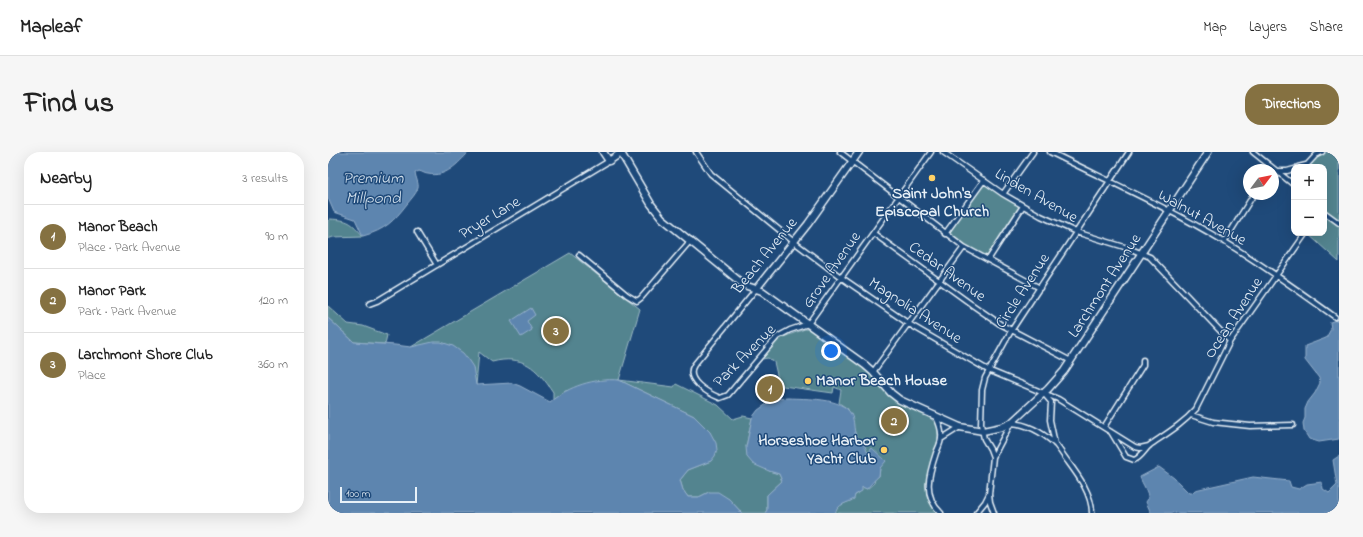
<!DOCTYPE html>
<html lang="en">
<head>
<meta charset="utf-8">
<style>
	:root { --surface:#fff; --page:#f6f6f6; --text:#222; --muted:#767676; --line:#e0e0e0; --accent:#857141 }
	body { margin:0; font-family:"Indie Flower",sans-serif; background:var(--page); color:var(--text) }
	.controls { position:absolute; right:12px; top:12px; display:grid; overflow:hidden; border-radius:8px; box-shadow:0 4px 16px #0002 }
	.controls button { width:36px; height:36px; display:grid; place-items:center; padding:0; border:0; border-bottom:1px solid var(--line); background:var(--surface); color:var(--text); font:20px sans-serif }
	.compass { position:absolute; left:915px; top:12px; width:36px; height:36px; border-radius:50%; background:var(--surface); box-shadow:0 4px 16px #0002; rotate:58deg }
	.scale { position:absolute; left:12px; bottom:10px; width:77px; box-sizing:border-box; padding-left:4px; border:2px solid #e8f1f8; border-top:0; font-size:11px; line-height:14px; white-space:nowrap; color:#e8f1f8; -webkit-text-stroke:3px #1f4a7a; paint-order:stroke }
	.you { position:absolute; left:503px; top:199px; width:14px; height:14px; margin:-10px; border:3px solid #fff; border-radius:50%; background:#1a73e8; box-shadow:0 0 0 6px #1a73e833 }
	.badge { display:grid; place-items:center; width:26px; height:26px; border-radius:50%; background:var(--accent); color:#fff; font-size:13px; font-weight:700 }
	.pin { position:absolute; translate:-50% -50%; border:2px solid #fff; box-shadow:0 1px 4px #0006 }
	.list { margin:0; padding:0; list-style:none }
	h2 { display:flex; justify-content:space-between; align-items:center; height:52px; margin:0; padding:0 16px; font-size:17px }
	h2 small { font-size:13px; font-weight:400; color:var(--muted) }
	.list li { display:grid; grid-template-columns:26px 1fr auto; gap:12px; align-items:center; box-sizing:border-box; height:64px; padding:0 16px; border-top:1px solid var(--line) }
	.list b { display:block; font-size:15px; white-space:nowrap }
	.list p { margin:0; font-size:13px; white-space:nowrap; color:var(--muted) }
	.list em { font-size:13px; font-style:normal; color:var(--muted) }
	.map { position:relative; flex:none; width:1011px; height:361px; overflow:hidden; border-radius:16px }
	header { display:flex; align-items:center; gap:24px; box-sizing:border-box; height:56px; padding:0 20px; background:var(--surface); border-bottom:1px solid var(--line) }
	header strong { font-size:19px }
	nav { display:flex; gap:22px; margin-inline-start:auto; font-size:14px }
	.intro { display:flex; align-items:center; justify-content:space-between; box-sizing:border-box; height:96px; padding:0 24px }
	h1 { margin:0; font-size:28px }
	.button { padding:10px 18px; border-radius:16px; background:var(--accent); color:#fff; font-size:14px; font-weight:700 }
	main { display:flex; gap:24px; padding:0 24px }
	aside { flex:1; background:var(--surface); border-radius:16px; box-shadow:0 4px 16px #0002 }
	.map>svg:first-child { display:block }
	.green { fill:#52848f; stroke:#9dbac4 }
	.water { fill:#5d85af; stroke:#95b0cc }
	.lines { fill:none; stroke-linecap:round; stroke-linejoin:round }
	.street-casing { stroke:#e8f1f8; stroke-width:7 }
	.secondary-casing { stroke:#e8f1f8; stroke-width:9 }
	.street { stroke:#1f4a7a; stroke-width:4 }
	.secondary { stroke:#1f4a7a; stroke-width:6 }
	.poi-dot { fill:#ffd166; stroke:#1f4a7a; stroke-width:1.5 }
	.labels { text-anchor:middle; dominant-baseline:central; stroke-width:3; stroke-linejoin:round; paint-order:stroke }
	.poi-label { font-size:16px; font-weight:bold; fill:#e8f1f8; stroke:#1f4a7a }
	.street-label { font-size:16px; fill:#e8f1f8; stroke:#1f4a7a }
	.water-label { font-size:17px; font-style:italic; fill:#d3e1ed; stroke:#1f4a7a }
</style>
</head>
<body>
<header>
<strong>Mapleaf</strong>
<nav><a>Map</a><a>Layers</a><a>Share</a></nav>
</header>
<div class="intro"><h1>Find us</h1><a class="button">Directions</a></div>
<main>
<aside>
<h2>Nearby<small>3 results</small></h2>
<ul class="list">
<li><span class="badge">1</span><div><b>Manor Beach</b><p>Place · Park Avenue</p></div><em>90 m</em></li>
<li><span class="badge">2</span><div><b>Manor Park</b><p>Park · Park Avenue</p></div><em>120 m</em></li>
<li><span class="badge">3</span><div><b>Larchmont Shore Club</b><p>Place</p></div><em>360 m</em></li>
</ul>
</aside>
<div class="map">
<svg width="1011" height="361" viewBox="0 0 1011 361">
	<rect width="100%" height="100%" fill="#1f4a7a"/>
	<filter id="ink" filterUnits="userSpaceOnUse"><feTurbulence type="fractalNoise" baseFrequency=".025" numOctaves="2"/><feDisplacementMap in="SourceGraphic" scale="8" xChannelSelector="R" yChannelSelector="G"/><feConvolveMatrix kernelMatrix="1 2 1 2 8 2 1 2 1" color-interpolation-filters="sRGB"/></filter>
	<g filter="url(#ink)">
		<!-- green -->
		<path class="green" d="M997 0H1011V110L979 81H996V15H978L993 1Z
			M656 30 693 54 660 106 642 97 620 81Z
			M2 67C21 68 23 70 35 84L5 85 0 87V69Z
			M242 101 312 157 291 228 346 235 348 232 390 253 405 267 415 264 424 266 418 295 441 319 451 322 454 329 439 343V358L437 361H414L401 347 381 340 371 345H360L355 338 352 328 360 318 383 309 382 280 366 264 291 228 237 239 225 248V240C209 216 195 202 164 210L151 200 148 233 83 195Z
			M0 154 20 172 35 174 59 183 57 192 26 190 0 166Z
			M477 177 485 178 541 220 555 238 566 247 602 266 609 272C617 303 580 328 610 361H507C511 351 517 352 524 348L526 344 532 340 534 335 539 337 546 331 547 327 551 324 552 316 544 297 540 301 537 297 536 293 528 284 520 257 511 251 513 238 506 235 505 241 455 234 450 227 446 210 440 206 434 207 450 187Z"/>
		<!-- water -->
		<path class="water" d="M0 0H141C130 11 118 26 100 22 97 22 95 20 91 19L87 21C88 26 91 32 90 36 88 42 83 47 79 52 66 69 57 78 35 84L27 67 6 60 0 46Z
			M203 156 207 163 199 169 204 178 193 185 183 169Z
			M0 166 26 190 67 193 83 195 105 190H113L125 194 135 201 139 206 145 215 148 233 184 231 192 234 222 250C241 234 266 226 291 228L366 264 382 280 388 291 389 298 387 304 383 309 360 318 352 328 355 338 360 345H371L381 340H390L401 347 414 361H0Z
			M1008 168H1011V287L991 290 981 287 976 279 975 271 977 266V257L980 250 987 241 992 231 991 226 977 208V194L998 186 1003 177 1002 170Z
			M460 246C477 247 514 245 523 262 527 269 525 277 528 284 529 287 534 289 536 293 538 295 538 298 540 301L544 296 558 309 552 316 551 324C548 326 541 334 539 337L534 335V339L527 343 526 347C518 352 511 351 507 361H437L439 358V343L454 329 451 322 441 319 425 312 419 305 418 295 424 266 430 258 446 247Z
			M1011 304V361H823L818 350 820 347C821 340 814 332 812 325L831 315 846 326 861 341H864L867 338 925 325 961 329 963 335 971 337 979 332 994 330 995 337 1001 341 1009 333 1005 308Z"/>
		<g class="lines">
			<defs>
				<path id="street" d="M368 0 383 22 466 90 514 126 581 172 660 218 730 247 807 295 812 296 821 294
					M512 0 636 95 712 136
					M615 0 675 42 713 64 748 80 803 97 822 105 902 189
					M722 0C780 29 841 56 897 90 935 113 971 139 1007 165
					M925 0 966 33
					M970 15 978 13
					M977 15 988 3 994 0
					M949 19H959L966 17
					M675 42 705 0
					M996 60 1011 71
					M89 80 109 113
					M545 81 643 152 672 172 743 209
					M617 82 656 28
					M896 90 926 42
					M251 103 299 143 309 149 313 146 363 88
					M660 108 695 54
					M428 137 366 213C356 228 380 241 392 246L400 243 449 185 462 178 480 172 603 0
					M41 152 49 149 281 9
					M545 220 636 95
					M717 243 723 250 722 268 727 292
					M863 263 885 270 922 274 965 273
					M608 265C611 271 614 279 613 286 613 291 610 296 608 301 601 322 594 343 613 361
					M776 275 815 213V208
					M783 280 798 305 806 308C813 306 816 298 822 293 838 282 855 272 868 257L902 189 978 81
					M613 287 632 275
					M665 305 683 271C700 272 715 281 727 292 731 296 734 302 738 307 749 322 764 341 764 361
					M648 361 657 350 661 342
					M666 361 662 350 661 342 665 305 662 297 656 287 653 272 654 238 657 226 683 179 801 0"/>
				<path id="secondary" d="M275 0 281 9 293 1 323 52 334 66 416 133 434 139 537 213 545 220 563 241 572 248 632 275 655 279 674 275 683 271 720 237 736 219 880 0
					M428 137 480 72 531 0"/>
			</defs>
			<!-- street casing -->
			<use href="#street" class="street-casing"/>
			<!-- secondary casing -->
			<use href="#secondary" class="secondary-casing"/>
			<!-- street -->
			<use href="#street" class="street"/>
			<!-- secondary -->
			<use href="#secondary" class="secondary"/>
		</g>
	</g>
	<!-- markers -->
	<g class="poi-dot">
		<circle cx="604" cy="26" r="4"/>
		<circle cx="480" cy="229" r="4"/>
		<circle cx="556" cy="298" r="4"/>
	</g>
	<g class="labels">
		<!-- poi labels -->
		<g class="poi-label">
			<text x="604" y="42">Saint John's<tspan x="604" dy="18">Episcopal Church</tspan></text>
			<text x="488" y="229" text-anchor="start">Manor Beach House</text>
			<text x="548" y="289" text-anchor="end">Horseshoe Harbor<tspan x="548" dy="18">Yacht Club</tspan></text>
		</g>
		<!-- street labels -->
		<g class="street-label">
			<text transform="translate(708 44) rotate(30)">Linden Avenue</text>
			<text transform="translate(162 66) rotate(-31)">Pryer Lane</text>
			<text transform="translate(874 66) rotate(29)">Walnut Avenue</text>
			<text transform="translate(437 104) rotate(-51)">Beach Avenue</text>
			<text transform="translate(504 118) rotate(-55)">Grove Avenue</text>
			<text transform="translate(619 120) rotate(36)">Cedar Avenue</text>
			<text transform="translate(777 134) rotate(-57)">Larchmont Avenue</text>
			<text transform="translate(695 139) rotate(-57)">Circle Avenue</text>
			<text transform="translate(587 159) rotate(33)">Magnolia Avenue</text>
			<text transform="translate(906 166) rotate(-57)">Ocean Avenue</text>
			<text transform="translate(417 204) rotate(-45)">Park Avenue</text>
		</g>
		<!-- water labels -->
		<g class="water-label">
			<text x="45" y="26">Premium<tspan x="45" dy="20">Millpond</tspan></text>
		</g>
	</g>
</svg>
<div class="controls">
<button>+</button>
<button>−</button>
</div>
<svg class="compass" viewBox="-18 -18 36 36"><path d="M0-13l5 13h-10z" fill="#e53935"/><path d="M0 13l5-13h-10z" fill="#767676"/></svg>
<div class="scale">100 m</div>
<div class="you"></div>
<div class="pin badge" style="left:442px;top:237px">1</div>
<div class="pin badge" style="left:566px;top:269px">2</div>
<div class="pin badge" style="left:228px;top:179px">3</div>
</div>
</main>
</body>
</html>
